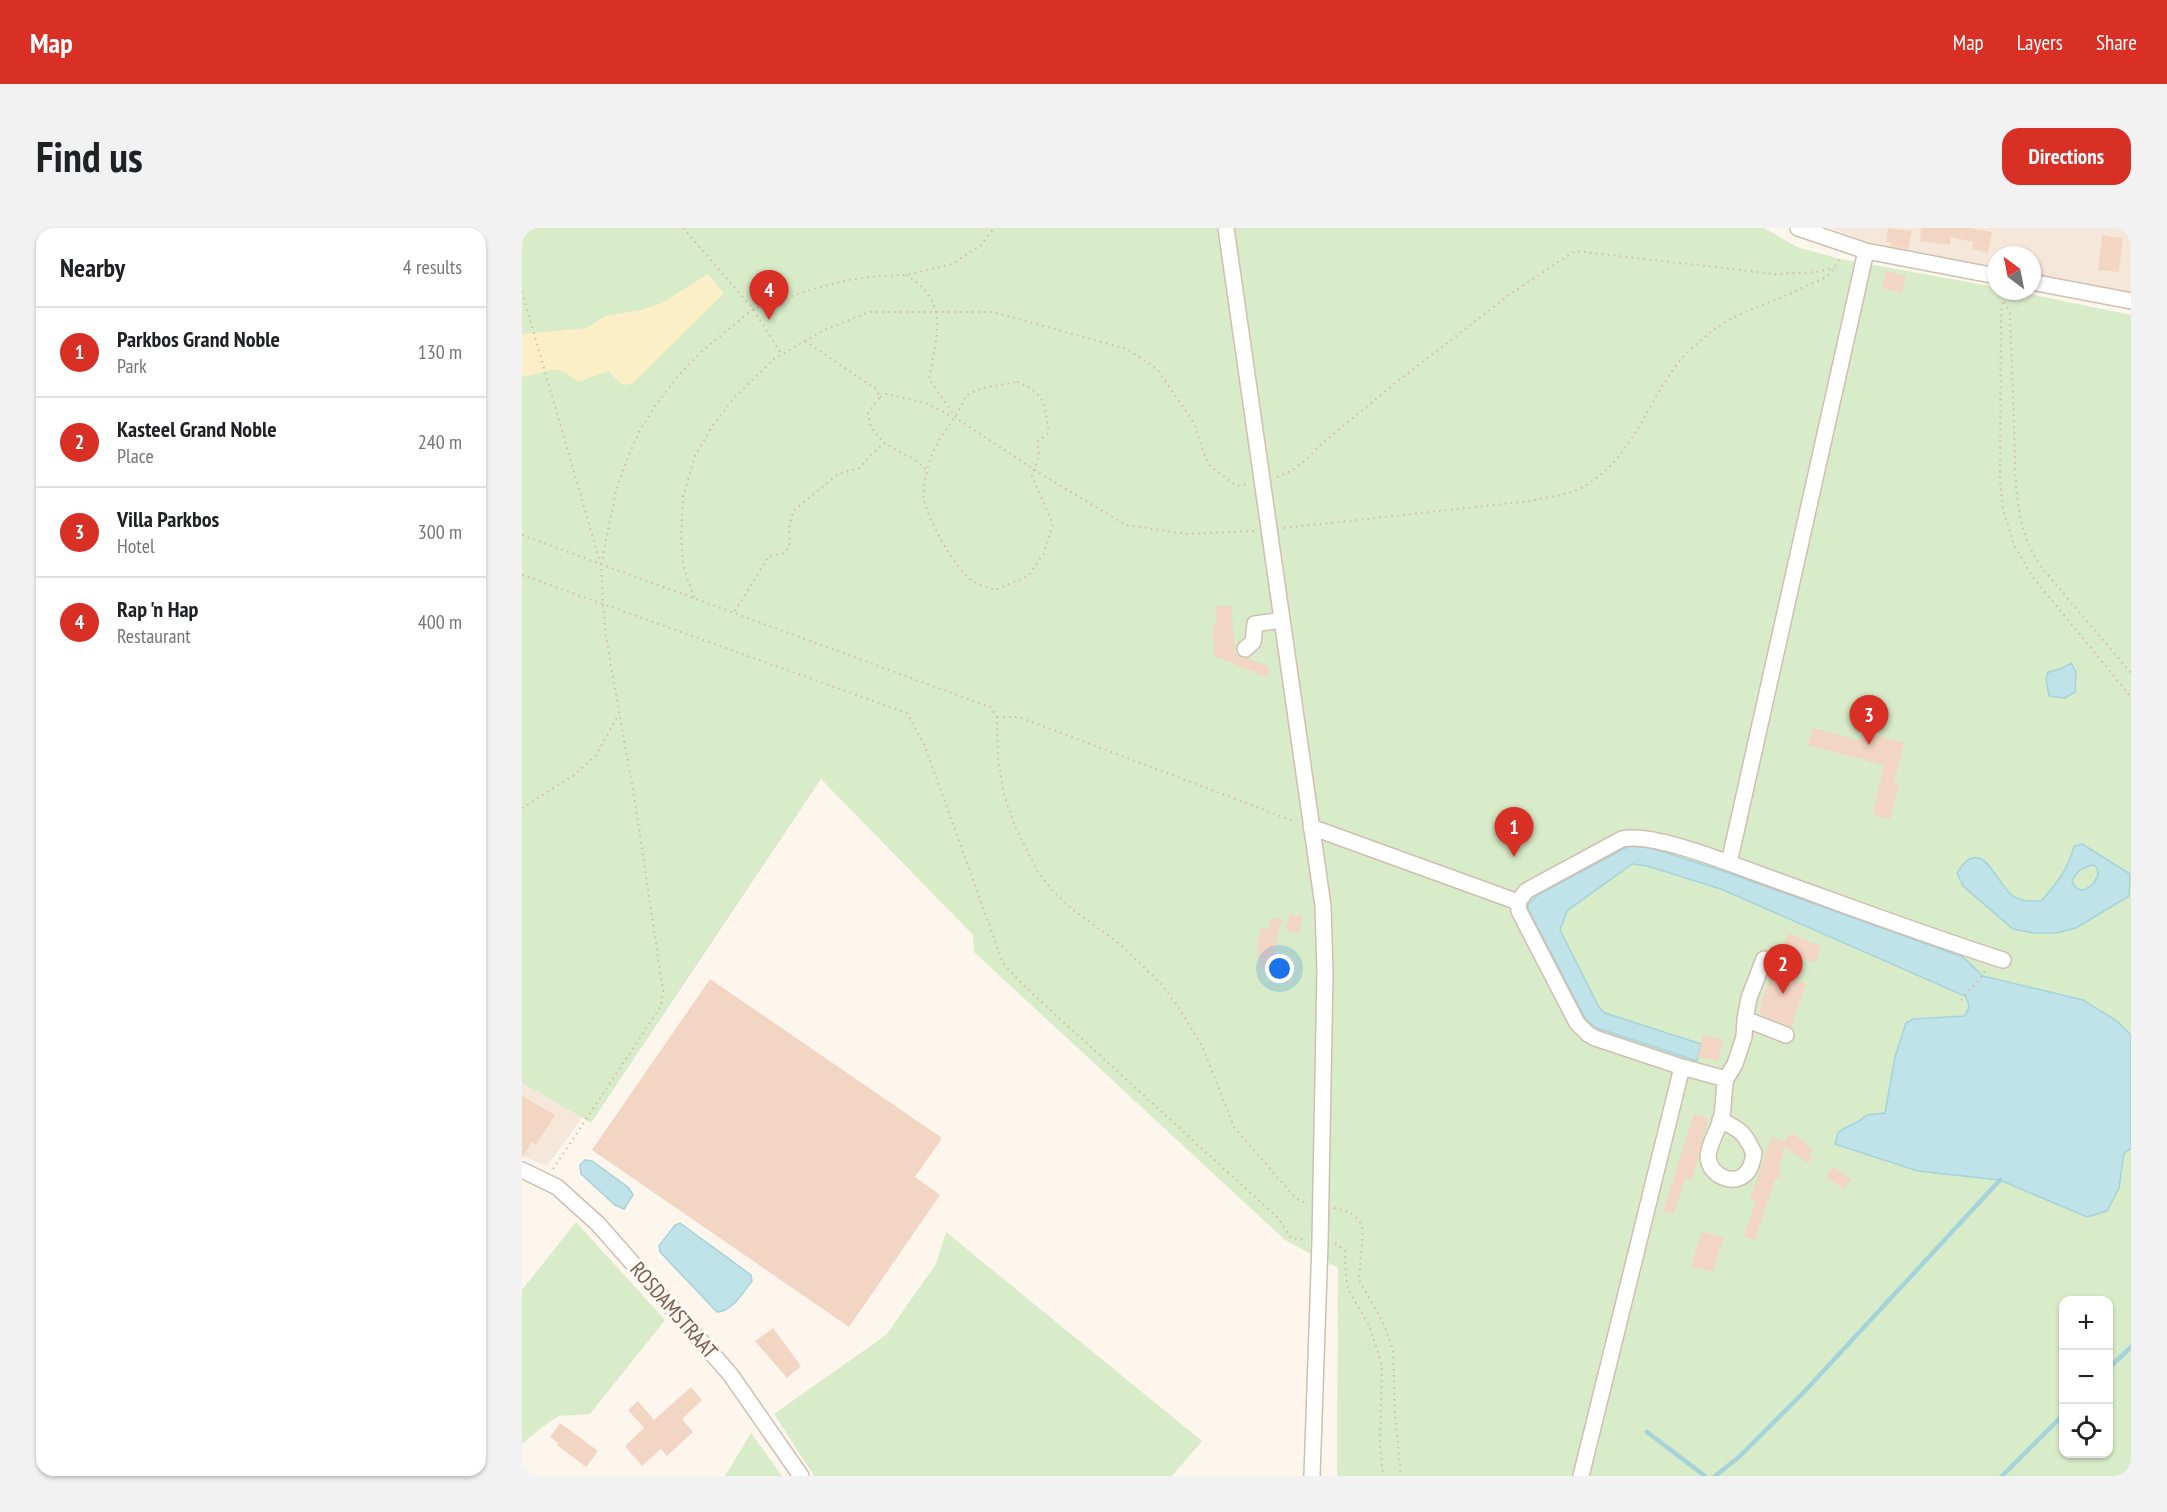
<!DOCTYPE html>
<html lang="en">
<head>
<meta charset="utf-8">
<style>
	:root { --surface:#fff; --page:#f2f2f2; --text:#202124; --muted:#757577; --line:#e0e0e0; --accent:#d93025 }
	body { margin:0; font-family:"PT Sans Narrow",sans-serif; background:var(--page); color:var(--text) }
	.controls { position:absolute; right:18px; bottom:18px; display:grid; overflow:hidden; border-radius:12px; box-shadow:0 2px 4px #0004 }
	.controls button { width:54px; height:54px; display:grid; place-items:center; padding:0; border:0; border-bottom:2px solid var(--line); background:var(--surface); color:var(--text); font:30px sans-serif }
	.compass { position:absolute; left:1465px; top:18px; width:54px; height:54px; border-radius:50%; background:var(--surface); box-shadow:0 2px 4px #0004; rotate:328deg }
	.you { position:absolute; left:758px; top:741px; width:21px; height:21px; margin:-15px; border:4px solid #fff; border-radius:50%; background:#1a73e8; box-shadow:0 0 0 9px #1a73e833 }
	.badge { display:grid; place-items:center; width:39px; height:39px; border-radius:50%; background:var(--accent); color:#fff; font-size:20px; font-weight:700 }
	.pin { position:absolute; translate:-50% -50px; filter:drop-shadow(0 2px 3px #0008) }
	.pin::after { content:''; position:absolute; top:32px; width:21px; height:18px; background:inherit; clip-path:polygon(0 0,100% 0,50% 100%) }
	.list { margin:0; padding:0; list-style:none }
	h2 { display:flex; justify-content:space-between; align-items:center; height:78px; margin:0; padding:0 24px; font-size:26px }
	h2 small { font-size:20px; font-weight:400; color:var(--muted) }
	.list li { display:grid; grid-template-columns:39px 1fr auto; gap:18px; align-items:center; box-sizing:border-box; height:90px; padding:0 24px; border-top:2px solid var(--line) }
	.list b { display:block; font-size:22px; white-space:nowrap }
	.list p { margin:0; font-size:20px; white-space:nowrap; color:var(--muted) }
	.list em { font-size:20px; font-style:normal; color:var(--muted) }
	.icon { flex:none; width:33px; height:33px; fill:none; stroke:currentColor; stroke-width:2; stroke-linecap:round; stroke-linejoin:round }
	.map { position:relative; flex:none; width:1609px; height:1248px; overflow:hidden; border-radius:18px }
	header { display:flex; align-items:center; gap:36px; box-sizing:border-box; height:84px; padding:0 30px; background:var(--accent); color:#fff }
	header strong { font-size:28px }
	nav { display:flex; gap:33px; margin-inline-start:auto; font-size:21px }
	.intro { display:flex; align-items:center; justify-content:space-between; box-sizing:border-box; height:144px; padding:0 36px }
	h1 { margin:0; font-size:42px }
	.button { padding:15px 27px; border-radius:18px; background:var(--accent); color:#fff; font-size:21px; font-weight:700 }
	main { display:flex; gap:36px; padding:0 36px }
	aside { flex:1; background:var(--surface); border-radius:18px; box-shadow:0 2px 4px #0004 }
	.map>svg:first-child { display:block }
	.residential { fill:#f5e8da }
	.green { fill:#d8ecc9; fill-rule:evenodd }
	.sand { fill:#fcefc7 }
	.water { fill:#bfe3e8; stroke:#a5d3da; stroke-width:1.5; fill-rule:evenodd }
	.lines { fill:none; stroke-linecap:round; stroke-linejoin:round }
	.stream { stroke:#a5d3da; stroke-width:4.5 }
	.building { fill:#f3d5c3 }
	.minor-casing { stroke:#d1beb0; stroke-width:18 }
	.path { stroke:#d9b8a5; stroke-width:2; stroke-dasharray:1.5 4.5; stroke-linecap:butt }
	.minor { stroke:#fff; stroke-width:15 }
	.labels { text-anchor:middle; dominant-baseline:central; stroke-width:6; stroke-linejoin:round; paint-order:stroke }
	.street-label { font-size:21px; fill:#7a5c4d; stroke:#fffaf3 }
</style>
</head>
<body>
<header>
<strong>Map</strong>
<nav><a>Map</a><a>Layers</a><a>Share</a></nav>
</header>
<div class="intro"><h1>Find us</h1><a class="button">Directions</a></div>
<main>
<aside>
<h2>Nearby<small>4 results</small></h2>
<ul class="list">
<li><span class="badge">1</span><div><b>Parkbos Grand Noble</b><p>Park</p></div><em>130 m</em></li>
<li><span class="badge">2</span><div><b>Kasteel Grand Noble</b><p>Place</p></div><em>240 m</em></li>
<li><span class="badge">3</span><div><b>Villa Parkbos</b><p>Hotel</p></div><em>300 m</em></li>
<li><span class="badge">4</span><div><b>Rap 'n Hap</b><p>Restaurant</p></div><em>400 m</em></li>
</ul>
</aside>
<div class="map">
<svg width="1609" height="1248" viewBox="0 0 1609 1248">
	<rect width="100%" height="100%" fill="#fdf6ec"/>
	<!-- residential -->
	<path class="residential" d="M1308 0H1609V65L1510 47V27H1474V40L1359 19Z
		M0 855 60 890 25 938 0 928Z"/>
	<!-- green -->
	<path class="green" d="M0 0H1242L1275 19 1318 31 1474 59V63H1493L1609 87V1248H815L816 1040 763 1012 452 724 451 707 299 551 69 895 0 855ZM1542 1072H1586V1226H1542Z
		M54 994 143 1092 68 1186 37 1188 19 1200 0 1216V1062Z
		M424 1004 680 1213 650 1248H292L252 1186 364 1107 414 1036Z
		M229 1205 260 1248H203Z"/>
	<!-- sand -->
	<path class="sand" d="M186 46 202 65 110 156 101 157 86 143 56 154C33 133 27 144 0 149V106L65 100 83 88 119 82 138 76Z"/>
	<!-- water -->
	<path class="water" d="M1549 435 1554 444 1553 464 1543 470 1527 468 1524 451 1526 444 1539 441Z
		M1560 616 1608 646 1607 668 1554 700 1534 705H1512L1491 701 1441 658 1435 645C1460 604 1473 655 1491 668 1500 674 1508 673 1519 673 1534 657 1547 640 1552 618ZM1571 637 1575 640 1576 647 1571 656 1562 662 1555 661 1550 654C1553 644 1561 639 1571 637Z
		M1109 618 1129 620 1204 644 1441 729 1461 748 1561 772 1595 793 1609 807V921L1602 925 1597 960 1585 983 1565 989 1478 952 1396 943 1313 916 1316 905 1321 901 1337 893 1345 887 1363 885 1373 829 1384 795 1391 791 1442 788C1448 781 1448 776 1443 768L1199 661 1125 638 1110 636 1045 683 1038 702 1077 779 1083 785 1179 816 1175 833 1072 799 1063 790 1006 681V676L1017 666 1103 620Z
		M63 932 70 933 107 960 111 967 102 981 93 977 59 946 58 937Z
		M158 995 229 1047 230 1053C221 1064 210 1084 195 1084L138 1024 137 1018 153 997Z"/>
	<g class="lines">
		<!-- stream -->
		<path class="stream" d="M1586 1141 1609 1119
			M1125 1204 1183 1248
			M1193 1248 1217 1229 1282 1164 1478 952
			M1480 1248 1542 1186"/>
	</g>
	<!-- building -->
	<path class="building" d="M1366 0 1390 3 1386 21 1369 18 1370 14H1364Z
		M1399 0H1448L1470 4 1466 25 1450 21 1451 14 1429 9 1428 17 1398 13Z
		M1580 7 1601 10 1597 44 1576 42Z
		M1364 43 1384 48 1380 65 1360 60Z
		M709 377 713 425 719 430H726L748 440 744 449 692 428 691 397H695L693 378Z
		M1291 500 1338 513 1340 504 1382 515 1372 554 1377 555 1368 591 1351 586 1362 537 1286 517Z
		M768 686 780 688 777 706 764 703Z
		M749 690 760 692 748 741 737 739 739 730 734 729 737 717H735L739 699 746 701Z
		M1266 705 1299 718 1293 735 1260 722Z
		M1251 745 1284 756 1269 799 1237 786 1240 777 1238 776Z
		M188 751 420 910 393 949 418 967 327 1099 70 922Z
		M1181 807 1201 812 1196 833 1176 829Z
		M0 868 33 887 14 917 10 914 0 930Z
		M1172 886 1186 890 1170 952 1163 950 1152 986 1141 983Z
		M1270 905 1291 921 1287 926 1291 929 1286 935 1263 919 1257 940 1259 944 1258 949 1253 951 1233 1012 1222 1009 1234 973 1228 971 1250 909 1263 914 1265 907 1267 909Z
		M1311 939 1329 951 1322 961 1304 949Z
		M1180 1003 1201 1010 1191 1044 1169 1038Z
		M251 1100 279 1138 265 1150 233 1113Z
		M169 1159 180 1172 160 1191 171 1204 145 1228 139 1221 120 1238 103 1218 122 1200 106 1182 116 1173 132 1192Z
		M38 1195 76 1223 64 1239 35 1217 36 1215 28 1209Z"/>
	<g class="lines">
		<defs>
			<path id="minor" d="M704 0 801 678 803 744 798 1014 790 1248
				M1276 0 1344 23 1474 48
				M1510 54 1609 73
				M723 421 731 414 733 396 760 392
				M789 599 996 674 997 683 1055 795 1066 806 1073 810 1160 839 1204 851 1213 836 1222 809 1223 791 1227 770 1242 731
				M1207 635 1344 23
				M996 674 1004 663 1100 611C1133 604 1214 638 1248 650 1326 678 1403 707 1481 732
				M1223 791 1264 807
				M1198 892C1219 902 1222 904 1232 925 1231 931 1230 938 1226 943 1214 960 1186 948 1186 928 1187 915 1197 901 1200 888 1202 876 1201 863 1204 851
				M0 942 35 959 76 996 208 1146 279 1248
				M1059 1248 1160 839"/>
		</defs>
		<!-- minor casing -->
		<use href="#minor" class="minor-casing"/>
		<!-- path -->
		<path class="path" d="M161 0 231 81 260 127
			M384 47C429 74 414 108 407 151L434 190 519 246 604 297 665 306 732 303
			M1483 63 1479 84 1478 253 1481 281 1492 317 1510 348 1609 469
			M0 64 78 334
			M1482 74 1488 86C1489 123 1491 161 1492 198 1494 247 1490 299 1520 340L1609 445
			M283 113 354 161 358 169 346 185 349 200 362 215
			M495 154C524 165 522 176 527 205L516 213 517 228 510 248 531 296 522 325 506 348 473 362C466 359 458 357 452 354 434 343 406 292 402 272 400 262 406 236 410 227 418 205 436 189 444 167L460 160Z
			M358 169 364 166 404 175 431 189
			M755 249 769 243 784 232 797 218 872 156 991 64 1053 23 1253 46 1294 44 1313 40
			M762 300 1008 273C1024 269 1041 268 1057 261 1109 235 1123 177 1157 134 1164 125 1174 116 1183 109 1211 84 1248 76 1280 60 1288 56 1298 53 1305 48 1311 43 1314 37 1318 30
			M0 307 468 479 475 489 476 530 482 566 493 599 516 644 531 663 550 681 598 716 639 756 655 777 680 818 712 899 769 965 777 972 786 976
			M0 347 385 485 402 516 481 735 502 758 757 991 769 1010 783 1012
			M172 369 161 337 159 308 161 269 173 228 191 197 212 170 252 131 302 102 347 84H471L605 121 635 141 672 195 681 223 688 238 715 258 727 256
			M213 383 247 328 263 325 268 315 267 300 271 283 316 246 338 240 346 230 362 215 393 232 405 242
			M475 489H497L774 594
			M0 580 51 548 74 527 97 486
			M1439 772 1462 746 1463 742
			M31 941 139 778 141 763 113 574 84 409 81 376 79 337 94 263 105 231 117 204 133 178 157 147 179 124 231 81 291 61 326 52 357 48 384 47 430 36 459 17 472 0
			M812 980C826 983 838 987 841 1003L837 1052 861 1094 871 1122 873 1187 879 1248
			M813 1015 823 1023 824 1048 827 1063 847 1097 860 1137 858 1215 861 1248"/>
		<!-- minor -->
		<use href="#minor" class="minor"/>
	</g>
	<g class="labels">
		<!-- street labels -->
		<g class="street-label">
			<text transform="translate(152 1082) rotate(49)">ROSDAMSTRAAT</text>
		</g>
	</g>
</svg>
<div class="controls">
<button>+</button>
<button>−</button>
<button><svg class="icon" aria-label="locate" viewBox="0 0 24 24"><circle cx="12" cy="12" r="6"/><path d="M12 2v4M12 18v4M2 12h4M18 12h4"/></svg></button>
</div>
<svg class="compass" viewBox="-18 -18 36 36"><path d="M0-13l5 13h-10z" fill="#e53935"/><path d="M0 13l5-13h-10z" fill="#757577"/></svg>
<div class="you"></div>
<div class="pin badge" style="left:992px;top:629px">1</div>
<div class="pin badge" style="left:1261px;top:766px">2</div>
<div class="pin badge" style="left:1347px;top:517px">3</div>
<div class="pin badge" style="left:247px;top:92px">4</div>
</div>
</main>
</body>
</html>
